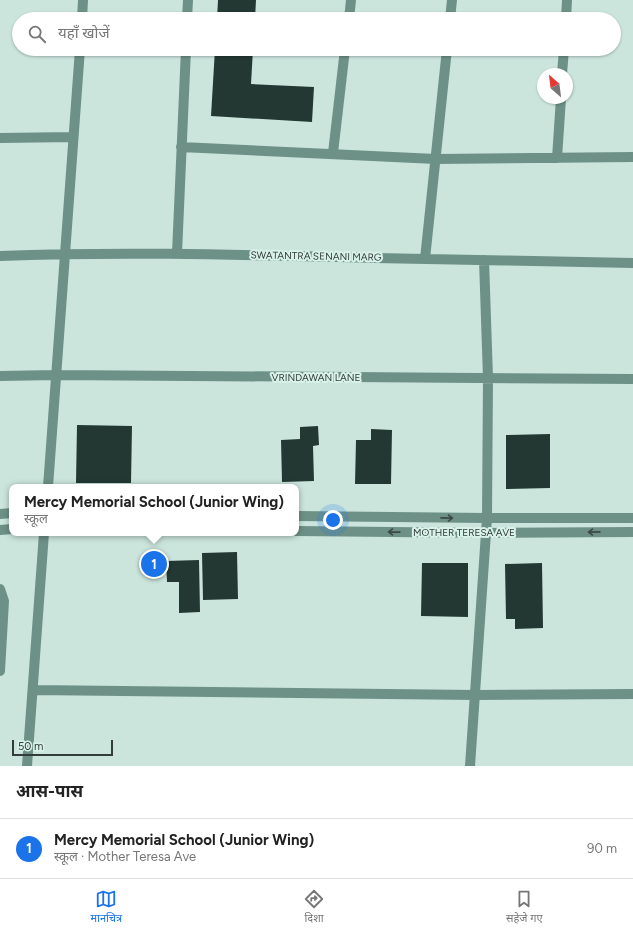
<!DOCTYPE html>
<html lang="hi">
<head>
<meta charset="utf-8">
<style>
	:root { --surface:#fff; --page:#f6f6f6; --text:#222; --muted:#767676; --line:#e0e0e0; --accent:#1a73e8 }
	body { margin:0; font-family:Figtree,"Noto Sans Devanagari",sans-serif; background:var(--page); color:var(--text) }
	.compass { position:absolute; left:537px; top:68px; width:36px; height:36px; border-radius:50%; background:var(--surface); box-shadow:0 1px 3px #0004; rotate:332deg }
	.scale { position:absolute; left:12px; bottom:10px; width:101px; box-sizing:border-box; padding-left:4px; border:2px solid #323c39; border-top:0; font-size:11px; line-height:14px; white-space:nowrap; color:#323c39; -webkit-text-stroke:3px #d8f2ea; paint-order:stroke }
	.you { position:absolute; left:333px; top:520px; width:14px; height:14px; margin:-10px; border:3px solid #fff; border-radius:50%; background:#1a73e8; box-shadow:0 0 0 6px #1a73e833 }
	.badge { display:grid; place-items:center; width:26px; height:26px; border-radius:50%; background:var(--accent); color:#fff; font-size:13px; font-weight:700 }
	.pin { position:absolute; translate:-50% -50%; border:2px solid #fff; box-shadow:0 1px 4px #0006 }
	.popup { position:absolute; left:9px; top:484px; width:290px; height:52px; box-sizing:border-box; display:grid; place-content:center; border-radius:8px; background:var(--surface); filter:drop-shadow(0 1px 3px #0005); font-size:13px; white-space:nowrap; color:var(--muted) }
	.popup b { font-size:15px; color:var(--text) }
	.popup::after { content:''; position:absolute; left:50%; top:100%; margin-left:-8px; border:8px solid transparent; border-top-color:var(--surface) }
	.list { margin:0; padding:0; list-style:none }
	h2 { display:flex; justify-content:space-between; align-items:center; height:52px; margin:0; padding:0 16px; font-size:17px }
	h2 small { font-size:13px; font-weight:400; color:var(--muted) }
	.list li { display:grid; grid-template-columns:26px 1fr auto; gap:12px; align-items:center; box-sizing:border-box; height:60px; padding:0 16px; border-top:1px solid var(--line) }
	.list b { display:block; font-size:15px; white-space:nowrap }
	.list p { margin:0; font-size:13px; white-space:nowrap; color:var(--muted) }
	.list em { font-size:13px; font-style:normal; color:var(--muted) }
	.icon { flex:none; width:22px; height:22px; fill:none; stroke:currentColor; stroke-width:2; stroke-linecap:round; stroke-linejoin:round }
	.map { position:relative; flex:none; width:633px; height:766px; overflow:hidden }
	.search { position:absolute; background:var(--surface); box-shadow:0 1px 3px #0004; left:12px; right:12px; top:12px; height:44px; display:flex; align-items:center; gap:10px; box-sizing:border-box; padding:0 14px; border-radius:22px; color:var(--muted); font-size:15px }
	.sheet { height:112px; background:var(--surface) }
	nav { display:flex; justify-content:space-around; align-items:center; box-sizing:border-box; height:56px; border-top:1px solid var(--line); background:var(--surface); font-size:11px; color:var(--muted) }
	nav a { display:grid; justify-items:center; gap:2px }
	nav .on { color:var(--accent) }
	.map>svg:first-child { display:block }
	.building { fill:#233833 }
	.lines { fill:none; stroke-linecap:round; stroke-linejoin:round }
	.minor { stroke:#6e9187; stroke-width:10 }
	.oneway { stroke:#3b4945 }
	.labels { text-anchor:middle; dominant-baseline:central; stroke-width:4; stroke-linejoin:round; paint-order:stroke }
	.street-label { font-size:10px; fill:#323c39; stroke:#d8f2ea }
</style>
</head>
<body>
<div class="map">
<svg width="633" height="766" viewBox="0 0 633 766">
	<rect width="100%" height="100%" fill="#cbe5dd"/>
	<!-- building -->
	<path class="building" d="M218 0H256L255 19H217Z
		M215 49H253L251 84 314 87 312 122 211 116Z
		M77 425 132 426 131 483H76Z
		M318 426 319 445 313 446 314 481 282 482 281 440 300 439V427Z
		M371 429 392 430 391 484H355L356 440H371Z
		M550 434V488L506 489V435Z
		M237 552 238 599 203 600 202 553Z
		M199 560 200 612 179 613V582H167L166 561Z
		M422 563H468V617L421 616Z
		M542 563 543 628 515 629V619H506L505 564Z"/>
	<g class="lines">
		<!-- minor -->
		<path class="minor" d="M82 19 83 0
			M187 19 188 0
			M349 19 351 0
			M450 19 452 0
			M566 19 567 0
			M562 74 564 49
			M0 138 73 137
			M181 147 436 159 633 157
			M333 153 345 49
			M557 158 561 98
			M177 253 186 49
			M0 256C125 251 250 255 375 258 461 260 547 261 633 263
			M425 259 447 49
			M0 376 56 375 633 379
			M48 487 80 49
			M0 514 12 513
			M296 516 487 518H633
			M0 530 12 529
			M296 531 486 533 633 532
			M0 589 4 601 0 671
			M33 690 475 695 633 694
			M27 766 44 533
			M470 766 487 518 488 378 484 260"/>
	</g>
	<!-- one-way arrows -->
	<defs><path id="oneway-shaft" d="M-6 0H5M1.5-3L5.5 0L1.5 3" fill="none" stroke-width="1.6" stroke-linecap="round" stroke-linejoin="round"/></defs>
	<g class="oneway">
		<use href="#oneway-shaft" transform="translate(447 518) rotate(1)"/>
		<use href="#oneway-shaft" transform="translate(394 532) rotate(-179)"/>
		<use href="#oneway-shaft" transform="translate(594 532) rotate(179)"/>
	</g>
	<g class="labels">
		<!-- street labels -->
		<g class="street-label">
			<text transform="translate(316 256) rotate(1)">SWATANTRA SENANI MARG</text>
			<text x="316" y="377">VRINDAWAN LANE</text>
			<text x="464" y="532">MOTHER TERESA AVE</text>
		</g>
	</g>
</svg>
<svg class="compass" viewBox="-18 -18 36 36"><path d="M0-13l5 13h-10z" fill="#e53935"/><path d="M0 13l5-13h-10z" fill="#767676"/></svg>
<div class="scale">50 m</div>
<div class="you"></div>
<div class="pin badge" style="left:154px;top:564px">1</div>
<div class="popup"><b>Mercy Memorial School (Junior Wing)</b>स्कूल</div>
<div class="search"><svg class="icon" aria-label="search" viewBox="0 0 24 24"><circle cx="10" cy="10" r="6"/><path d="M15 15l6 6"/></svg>यहाँ खोजें</div>
</div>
<section class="sheet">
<h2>आस-पास<small></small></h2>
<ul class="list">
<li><span class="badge">1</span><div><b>Mercy Memorial School (Junior Wing)</b><p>स्कूल · Mother Teresa Ave</p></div><em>90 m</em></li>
</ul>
</section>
<nav>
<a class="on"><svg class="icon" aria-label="map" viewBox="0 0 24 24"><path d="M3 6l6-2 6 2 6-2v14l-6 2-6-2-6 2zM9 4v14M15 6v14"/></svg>मानचित्र</a>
<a><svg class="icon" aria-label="directions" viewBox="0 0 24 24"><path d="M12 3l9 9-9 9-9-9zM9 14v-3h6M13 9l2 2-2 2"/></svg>दिशा</a>
<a><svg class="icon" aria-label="saved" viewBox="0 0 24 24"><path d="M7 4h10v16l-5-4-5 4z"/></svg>सहेजे गए</a>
</nav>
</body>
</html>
